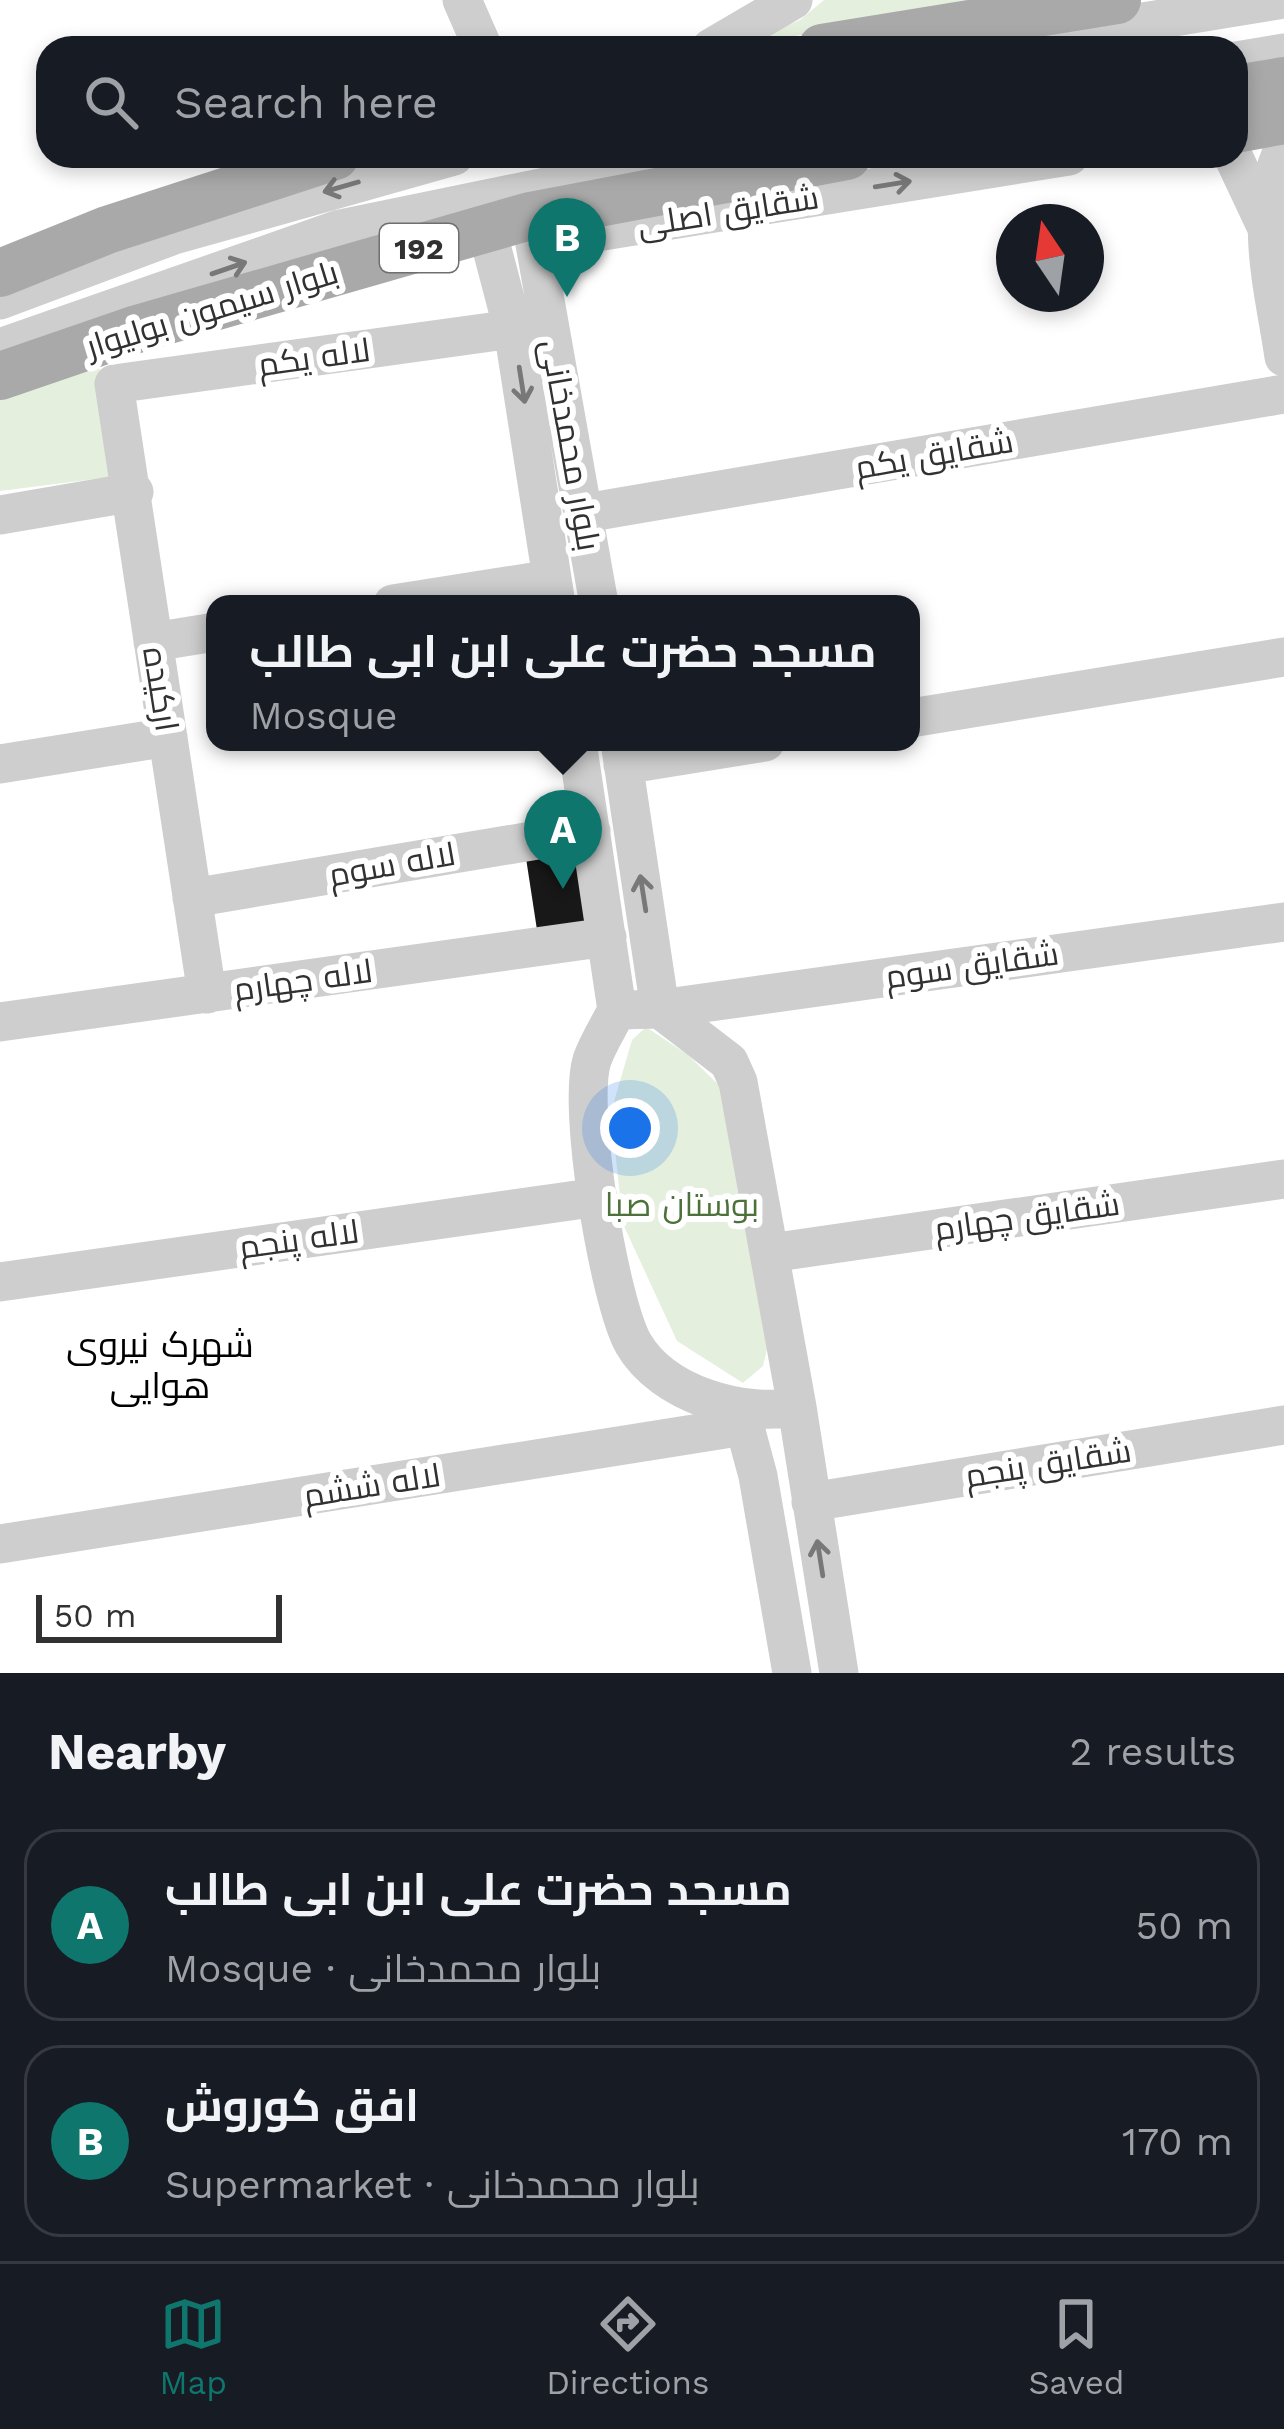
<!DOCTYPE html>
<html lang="en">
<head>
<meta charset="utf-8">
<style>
	:root { --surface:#171b24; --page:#20242c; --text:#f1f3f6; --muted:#9ea1a6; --line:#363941; --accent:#0f766e }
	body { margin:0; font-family:"Work Sans",Cairo,sans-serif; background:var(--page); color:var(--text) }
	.compass { position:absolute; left:996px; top:204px; width:108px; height:108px; border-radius:50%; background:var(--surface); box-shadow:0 6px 18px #0003; rotate:347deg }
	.scale { position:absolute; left:36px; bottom:30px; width:246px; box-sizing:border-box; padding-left:12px; border:6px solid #313131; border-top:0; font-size:33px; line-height:42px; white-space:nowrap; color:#313131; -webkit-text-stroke:9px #fff; paint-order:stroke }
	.you { position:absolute; left:630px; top:1128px; width:42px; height:42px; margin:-30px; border:9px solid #fff; border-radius:50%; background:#1a73e8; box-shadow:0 0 0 18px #1a73e833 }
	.badge { display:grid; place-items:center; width:78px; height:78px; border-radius:50%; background:var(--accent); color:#fff; font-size:39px; font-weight:700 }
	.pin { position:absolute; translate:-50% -99px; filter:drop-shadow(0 3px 6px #0008) }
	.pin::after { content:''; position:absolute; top:63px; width:42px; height:36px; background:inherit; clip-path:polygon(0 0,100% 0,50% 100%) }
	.popup { position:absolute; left:206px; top:595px; width:714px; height:156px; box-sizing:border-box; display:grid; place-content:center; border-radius:24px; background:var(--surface); filter:drop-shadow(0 3px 9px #0005); font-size:39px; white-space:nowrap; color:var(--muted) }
	.popup b { font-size:45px; color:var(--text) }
	.popup::after { content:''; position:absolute; left:50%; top:100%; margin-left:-24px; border:24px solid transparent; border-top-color:var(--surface) }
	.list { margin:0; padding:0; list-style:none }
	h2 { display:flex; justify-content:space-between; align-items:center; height:156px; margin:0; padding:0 48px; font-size:51px }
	h2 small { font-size:39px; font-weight:400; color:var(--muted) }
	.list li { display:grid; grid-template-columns:78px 1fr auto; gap:36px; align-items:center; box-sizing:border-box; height:192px; margin:0 24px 24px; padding:0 24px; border:3px solid var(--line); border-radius:36px }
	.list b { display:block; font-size:45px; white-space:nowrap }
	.list p { margin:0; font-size:39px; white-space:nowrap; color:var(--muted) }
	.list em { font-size:39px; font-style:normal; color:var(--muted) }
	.icon { flex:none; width:66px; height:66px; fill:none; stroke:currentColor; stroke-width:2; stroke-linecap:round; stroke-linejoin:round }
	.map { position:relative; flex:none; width:1284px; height:1673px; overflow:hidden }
	.search { position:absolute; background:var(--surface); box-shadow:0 6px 18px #0003; left:36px; right:36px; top:36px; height:132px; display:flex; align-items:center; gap:30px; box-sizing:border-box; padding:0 42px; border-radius:36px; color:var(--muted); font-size:45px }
	.sheet { height:588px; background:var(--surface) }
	nav { display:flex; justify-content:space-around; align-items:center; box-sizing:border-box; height:168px; border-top:3px solid var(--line); background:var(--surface); font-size:33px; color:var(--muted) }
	nav a { display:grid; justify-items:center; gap:6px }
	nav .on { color:var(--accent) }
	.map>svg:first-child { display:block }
	.green { fill:#e5efde }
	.building { fill:#181818 }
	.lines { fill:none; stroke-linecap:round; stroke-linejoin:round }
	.minor { stroke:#cecece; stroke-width:39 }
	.major { stroke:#a9a9a9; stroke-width:48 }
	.oneway { stroke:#787878 }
	.labels { text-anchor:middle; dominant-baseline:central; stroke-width:12; stroke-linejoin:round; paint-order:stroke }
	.shield { fill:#fff; stroke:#6f6f6f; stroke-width:3 }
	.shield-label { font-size:30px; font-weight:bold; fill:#313131 }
	.street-label { font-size:33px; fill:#313131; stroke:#fff }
	.park-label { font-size:33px; fill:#4d713a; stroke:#fff }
	.neighbourhood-label { font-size:36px; fill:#000; stroke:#fff }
</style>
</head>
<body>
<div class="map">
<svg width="1284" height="1673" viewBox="0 0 1284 1673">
	<rect width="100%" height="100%" fill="#fff"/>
	<!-- green -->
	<path class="green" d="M824 0H1033L742 44 800 20Z
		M97 356 119 476 0 491V389Z
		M646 1027 688 1055 726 1092 767 1349 763 1366 743 1383 677 1341 623 1224 611 1112 632 1040Z"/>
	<!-- building -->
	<path class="building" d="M585 837 601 933 539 943 524 845Z"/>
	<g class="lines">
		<!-- minor -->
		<path class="minor" d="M462 0 483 48
			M711 48 793 0
			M983 48 1278 0
			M1236 61 1284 53
			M1284 148C1252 214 1274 288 1284 357
			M1233 156 1265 224
			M487 230 513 329 556 604
			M0 300 174 235 454 156
			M0 348 340 229 697 156
			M585 513 1284 394
			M0 515 134 492
			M393 604 552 579
			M599 604 530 216 597 232 1069 156
			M153 642 215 632
			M911 718 1284 657
			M577 742 617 1010
			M620 742 660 1009
			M0 764 168 737
			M623 765 765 742
			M192 898 591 831
			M207 994 114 384 513 329
			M660 1009 729 1062 738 1082 797 1407C742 1417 663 1395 633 1343 609 1299 577 1108 592 1060 598 1043 609 1026 617 1010L660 1009 1284 922
			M0 1022 607 937
			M770 1253 1284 1179
			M0 1282 598 1197
			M797 1407 839 1673
			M740 1409 758 1476 792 1673
			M811 1502 1284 1425
			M0 1544 744 1426"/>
		<!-- major -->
		<path class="major" d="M822 48 1117 0
			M1236 89 1284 81
			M1236 129 1284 120
			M0 273 107 230 335 156
			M0 376 137 329 530 216 847 156"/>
	</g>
	<!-- one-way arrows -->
	<defs><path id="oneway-shaft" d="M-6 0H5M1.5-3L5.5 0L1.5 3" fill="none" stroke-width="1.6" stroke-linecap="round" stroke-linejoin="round" transform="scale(3)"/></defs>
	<g class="oneway">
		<use href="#oneway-shaft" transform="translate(893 184) rotate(-9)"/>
		<use href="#oneway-shaft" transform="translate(341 187) rotate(164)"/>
		<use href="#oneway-shaft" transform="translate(229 268) rotate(-19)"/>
		<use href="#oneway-shaft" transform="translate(522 385) rotate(81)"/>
		<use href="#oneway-shaft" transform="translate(643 893) rotate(-99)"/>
		<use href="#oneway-shaft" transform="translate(820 1558) rotate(-99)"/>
	</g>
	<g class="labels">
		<!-- shield labels -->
		<rect class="shield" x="380" y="224" width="78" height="48" rx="9"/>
		<g class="shield-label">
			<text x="419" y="248">192</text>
		</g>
		<!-- street labels -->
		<g class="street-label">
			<text transform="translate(728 211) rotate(-9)">شقایق اصلی</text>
			<text transform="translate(212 309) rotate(-17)">بلوار سیمون بولیوار</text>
			<text transform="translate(314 357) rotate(-8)">لاله یکم</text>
			<text transform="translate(571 445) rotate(80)">بلوار محمدخانی</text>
			<text transform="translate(934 454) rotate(-10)">شقایق یکم</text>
			<text transform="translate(161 689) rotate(81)">ارکیده</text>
			<text transform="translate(392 864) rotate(-10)">لاله سوم</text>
			<text transform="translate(972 965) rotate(-8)">شقایق سوم</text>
			<text transform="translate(303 980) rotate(-8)">لاله چهارم</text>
			<text transform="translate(1027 1216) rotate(-8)">شقایق چهارم</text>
			<text transform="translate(299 1239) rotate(-8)">لاله پنجم</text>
			<text transform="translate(1048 1463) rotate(-9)">شقایق پنجم</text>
			<text transform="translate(372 1485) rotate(-9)">لاله ششم</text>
		</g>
		<!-- park labels -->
		<g class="park-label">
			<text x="682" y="1204">بوستان صبا</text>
		</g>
		<!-- neighbourhood labels -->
		<g class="neighbourhood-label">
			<text x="160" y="1345">شهرک نیروی<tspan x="160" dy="41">هوایی</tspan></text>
		</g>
	</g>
</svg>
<svg class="compass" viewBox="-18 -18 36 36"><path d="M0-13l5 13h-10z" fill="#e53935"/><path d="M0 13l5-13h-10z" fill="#9ea1a6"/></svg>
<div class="scale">50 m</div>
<div class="you"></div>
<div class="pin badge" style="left:563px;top:889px">A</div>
<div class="popup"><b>مسجد حضرت علی ابن ابی طالب</b>Mosque</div>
<div class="pin badge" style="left:567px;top:297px">B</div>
<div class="search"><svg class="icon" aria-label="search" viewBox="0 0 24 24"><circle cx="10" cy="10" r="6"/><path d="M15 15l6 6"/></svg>Search here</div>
</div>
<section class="sheet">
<h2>Nearby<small>2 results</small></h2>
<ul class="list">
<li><span class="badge">A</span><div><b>مسجد حضرت علی ابن ابی طالب</b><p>Mosque · بلوار محمدخانی</p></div><em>50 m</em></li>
<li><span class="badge">B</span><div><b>افق کوروش</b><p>Supermarket · بلوار محمدخانی</p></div><em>170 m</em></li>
</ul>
</section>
<nav>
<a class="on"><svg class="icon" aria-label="map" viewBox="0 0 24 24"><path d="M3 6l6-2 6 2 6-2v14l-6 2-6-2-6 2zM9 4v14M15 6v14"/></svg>Map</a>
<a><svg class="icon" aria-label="directions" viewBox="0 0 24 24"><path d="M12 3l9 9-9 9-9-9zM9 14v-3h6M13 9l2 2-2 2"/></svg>Directions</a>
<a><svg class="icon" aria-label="saved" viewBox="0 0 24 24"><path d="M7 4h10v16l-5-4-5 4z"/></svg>Saved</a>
</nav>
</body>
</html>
